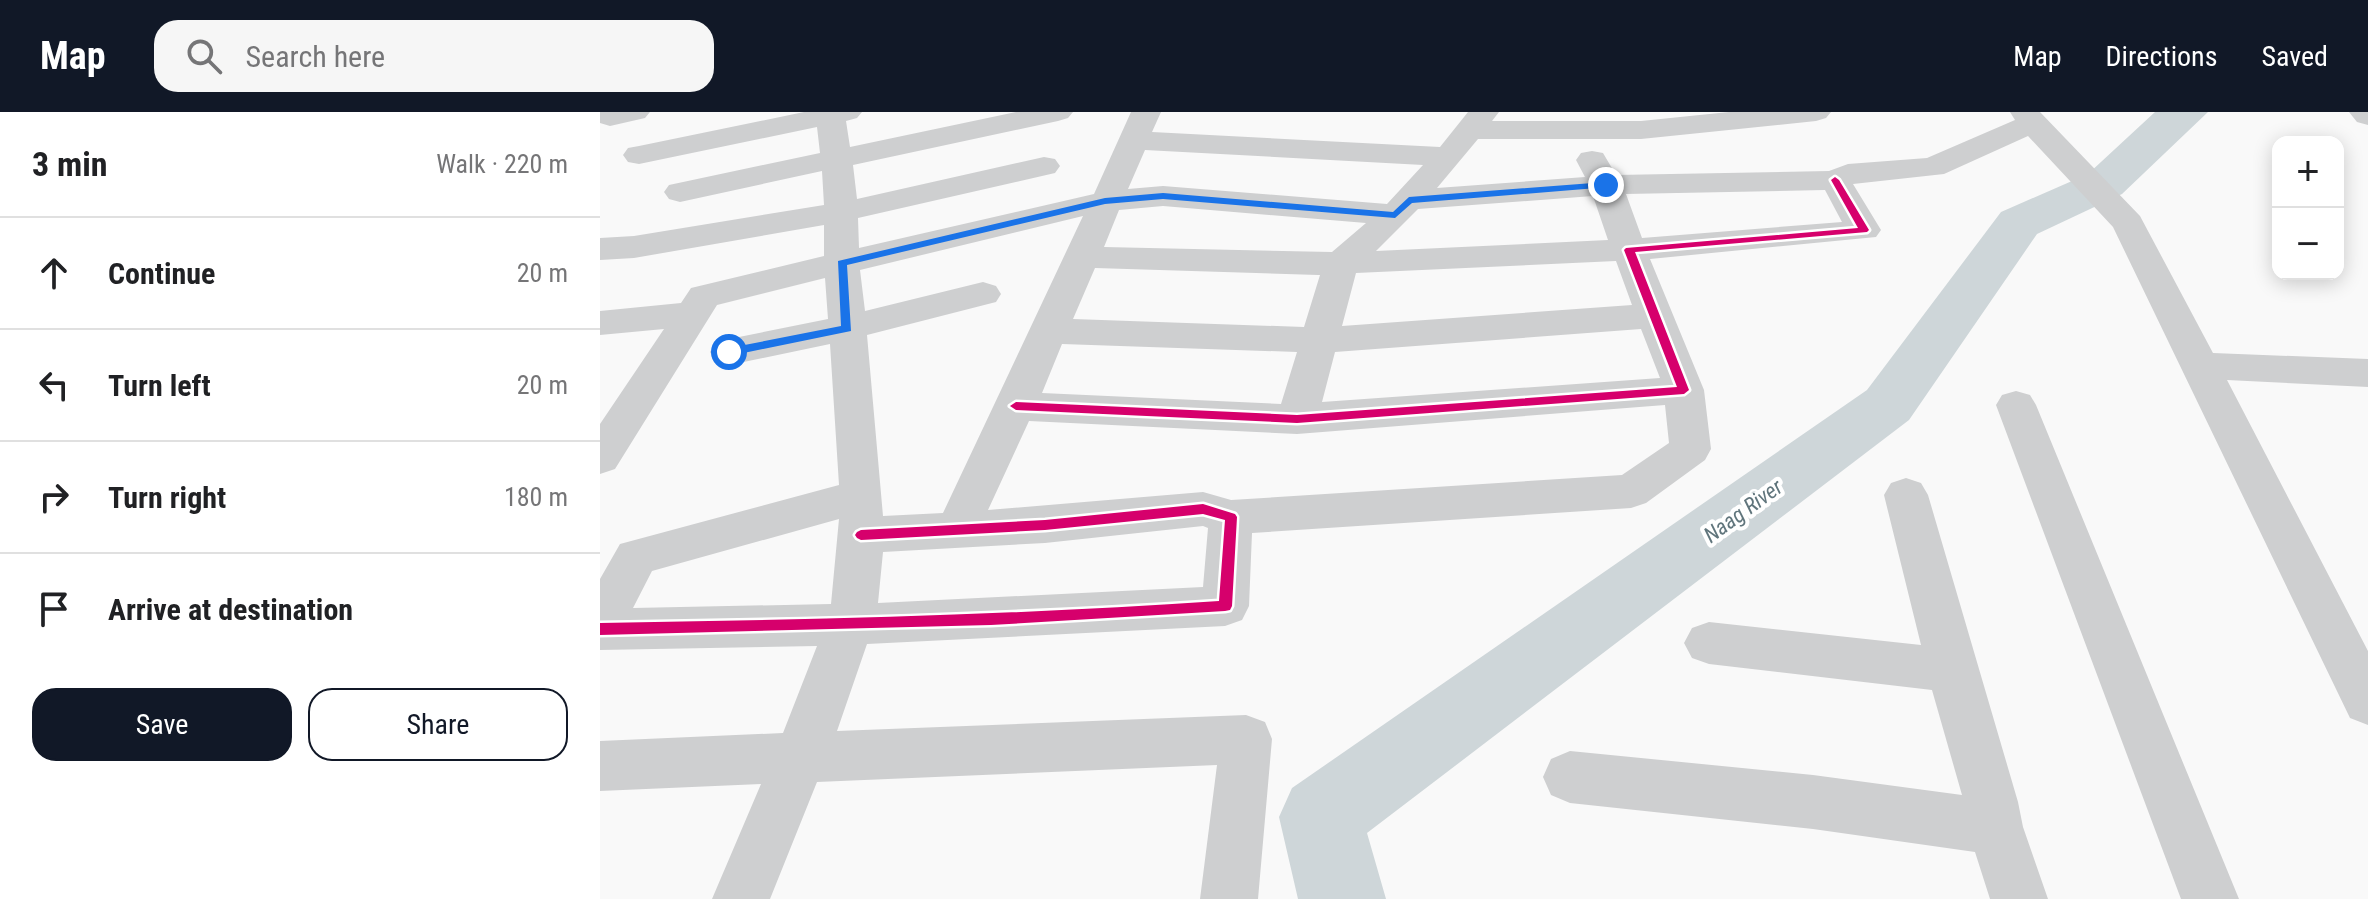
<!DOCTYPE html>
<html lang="en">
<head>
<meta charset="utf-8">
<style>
	:root { --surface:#fff; --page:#f6f6f6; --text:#202124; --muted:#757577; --line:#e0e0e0; --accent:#111827 }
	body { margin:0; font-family:"Roboto Condensed",sans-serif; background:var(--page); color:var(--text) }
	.controls { position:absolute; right:24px; top:24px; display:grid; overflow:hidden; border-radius:16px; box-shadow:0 4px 20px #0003 }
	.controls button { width:72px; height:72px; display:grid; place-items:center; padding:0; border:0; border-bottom:2px solid var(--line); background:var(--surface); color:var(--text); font:40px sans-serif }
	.stop { position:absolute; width:24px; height:24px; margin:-18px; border:6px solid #1a73e8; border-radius:50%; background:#fff }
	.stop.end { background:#1a73e8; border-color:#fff; box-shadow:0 2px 8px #0008 }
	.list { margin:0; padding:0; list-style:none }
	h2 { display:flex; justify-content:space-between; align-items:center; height:104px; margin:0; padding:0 32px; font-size:34px }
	h2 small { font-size:26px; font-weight:400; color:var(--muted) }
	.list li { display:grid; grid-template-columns:52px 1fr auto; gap:24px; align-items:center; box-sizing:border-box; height:112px; padding:0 32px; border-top:2px solid var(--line) }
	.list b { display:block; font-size:30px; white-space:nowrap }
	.list em { font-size:26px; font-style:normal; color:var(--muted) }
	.actions { display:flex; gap:16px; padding:24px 32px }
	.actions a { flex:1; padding:18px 0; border:2px solid var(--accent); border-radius:24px; text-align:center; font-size:28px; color:var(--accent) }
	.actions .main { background:var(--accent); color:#fff }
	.icon { flex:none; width:44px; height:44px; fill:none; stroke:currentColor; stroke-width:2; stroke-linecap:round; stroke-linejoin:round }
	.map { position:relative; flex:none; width:1768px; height:787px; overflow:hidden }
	header { display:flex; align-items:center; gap:48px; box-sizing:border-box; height:112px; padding:0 40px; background:var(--accent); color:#fff }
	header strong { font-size:38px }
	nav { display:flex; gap:44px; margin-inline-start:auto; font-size:28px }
	.search { width:560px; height:72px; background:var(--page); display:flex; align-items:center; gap:20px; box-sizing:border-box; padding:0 28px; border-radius:24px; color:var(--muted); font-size:30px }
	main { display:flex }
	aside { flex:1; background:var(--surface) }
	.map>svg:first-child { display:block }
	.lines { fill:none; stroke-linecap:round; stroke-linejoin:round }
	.river { fill:#ced6d9; fill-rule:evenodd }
	.minor { fill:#cecfd0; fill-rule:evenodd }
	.cycleway-casing { stroke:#fff; stroke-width:5 }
	.cycleway { fill:#d6006c; fill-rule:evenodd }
	.route { fill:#1a73e8 }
	.labels { text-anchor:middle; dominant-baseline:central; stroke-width:8; stroke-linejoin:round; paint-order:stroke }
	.water-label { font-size:22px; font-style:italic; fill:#60757c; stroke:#fff }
</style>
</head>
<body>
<header>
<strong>Map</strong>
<div class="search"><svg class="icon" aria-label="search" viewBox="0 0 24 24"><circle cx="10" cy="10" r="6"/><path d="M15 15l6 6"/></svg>Search here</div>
<nav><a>Map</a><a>Directions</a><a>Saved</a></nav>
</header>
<main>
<aside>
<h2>3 min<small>Walk · 220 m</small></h2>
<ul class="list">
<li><svg class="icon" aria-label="ahead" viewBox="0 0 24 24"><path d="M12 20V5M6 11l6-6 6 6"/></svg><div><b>Continue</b></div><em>20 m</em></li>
<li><svg class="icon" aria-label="left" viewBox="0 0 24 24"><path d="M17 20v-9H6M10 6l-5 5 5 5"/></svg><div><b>Turn left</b></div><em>20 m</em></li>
<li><svg class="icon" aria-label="right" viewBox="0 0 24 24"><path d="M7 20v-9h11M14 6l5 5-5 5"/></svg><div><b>Turn right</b></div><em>180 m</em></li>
<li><svg class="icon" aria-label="arrive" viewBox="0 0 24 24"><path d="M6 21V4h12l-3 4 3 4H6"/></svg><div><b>Arrive at destination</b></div></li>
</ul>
<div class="actions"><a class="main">Save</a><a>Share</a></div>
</aside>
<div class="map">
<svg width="1768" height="787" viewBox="0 0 1768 787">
	<rect width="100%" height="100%" fill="#f9f9f9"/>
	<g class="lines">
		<!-- river -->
		<path class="river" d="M1555 0H1608L1522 82 1437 122 1309 308 767 721 786 787H698L679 705 692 676 1267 278 1401 100 1488 62Z"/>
		<!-- minor -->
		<path class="minor" d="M0 0H50L45 6 10 14 0 11Z
			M204 0H262L257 6 246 9 250 35 416 0H473L468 6 458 9 253 53 257 87 444 45 455 47 460 54 455 61 258 106 259 136 494 82 531 0H561L552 20 840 35 868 0H899L892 9H1041L1129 0H1231L1226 6 1216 9 1041 27H878L837 76 985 65 976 48 981 41 992 39 1003 41 1016 63 1229 59 1248 52 1327 46 1415 8 1410 0H1440L1540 104 1613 241 1768 247V275L1627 268 1768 539V613L1750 606 1513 115 1428 24 1344 62 1253 72 1281 118 1276 125 1050 147 1104 278 1111 337 1105 348 1046 391 1031 396 652 421 649 494 642 508 625 514 267 532 237 619 646 603 665 610 672 627 658 787H600L617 653 217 670 170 787H112L161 672 0 679V629L183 621 217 534 0 538V467L20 432 239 373 230 232 129 253 115 249 110 240 115 231 129 227 228 207 225 166 117 193 15 357 0 362V312L64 217 0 223V199L81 191 91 176 224 144V113L34 146 0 148V126L34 124 224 93 222 59 80 90 69 87 64 80 69 73 220 41 217 15 39 52 28 50 23 43 28 36 39 34ZM545 38 823 53 787 92 563 74 528 77ZM1225 78 1242 110 1042 126 1026 82ZM993 84 1008 128 776 139 818 97ZM563 94 766 111 732 140 504 135 519 98ZM483 104 343 401 283 404 267 223 396 190 401 182 396 174 383 170 265 199 260 158ZM1016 149 1032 193 742 214 756 161ZM495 156 718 163H720L704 215 473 207ZM1041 217 1060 266 722 290 735 240ZM462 232 697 240 681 292 442 281ZM1065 293 1069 331 1022 363 631 388 603 380 388 398 429 309 697 322ZM239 407 231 492 33 496 52 459ZM603 414 608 416 603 475 278 491 283 440 445 431Z
			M1749 0H1768V13L1757 10Z
			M1416 279 1430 283 1436 293 1639 787H1581L1396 293 1402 283Z
			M1306 366 1321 371 1328 383 1418 690 1423 715 1448 787H1390L1375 740 1213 717 970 691 951 683 943 665 951 647 970 639 1213 663 1362 683 1332 578 1109 552 1092 546 1084 531 1092 516 1109 510 1321 533 1284 383 1291 371Z"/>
		<defs>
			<path id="cycleway" d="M1235 65 1239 68 1269 118 1267 120 1035 140 1089 278 1084 282 697 311 416 298 410 294 416 290 697 303 1077 275 1024 138 1026 136 1258 116 1231 68Z
				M603 392 635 402 637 405 632 494 630 498 625 499 391 513 0 523V511C207 508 413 503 619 489L625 408 603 402 445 418 261 428 257 426 255 423 257 420 261 418 445 408Z"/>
		</defs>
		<!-- cycleway casing -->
		<use href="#cycleway" class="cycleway-casing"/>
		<!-- cycleway -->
		<use href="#cycleway" class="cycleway"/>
	</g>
	<!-- route -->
	<path class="route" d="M1006 70 1009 75 812 91 795 106 563 87 505 92 247 153 251 219 129 244 123 240 129 236 241 214 238 149 505 86 563 81 793 100 809 85Z"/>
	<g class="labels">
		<!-- water labels -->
		<g class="water-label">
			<text transform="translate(1143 399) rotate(-36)">Naag River</text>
		</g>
	</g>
</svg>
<div class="controls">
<button>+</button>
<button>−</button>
</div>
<div class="stop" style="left:129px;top:240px"></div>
<div class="stop end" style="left:1006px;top:73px"></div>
</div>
</main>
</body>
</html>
